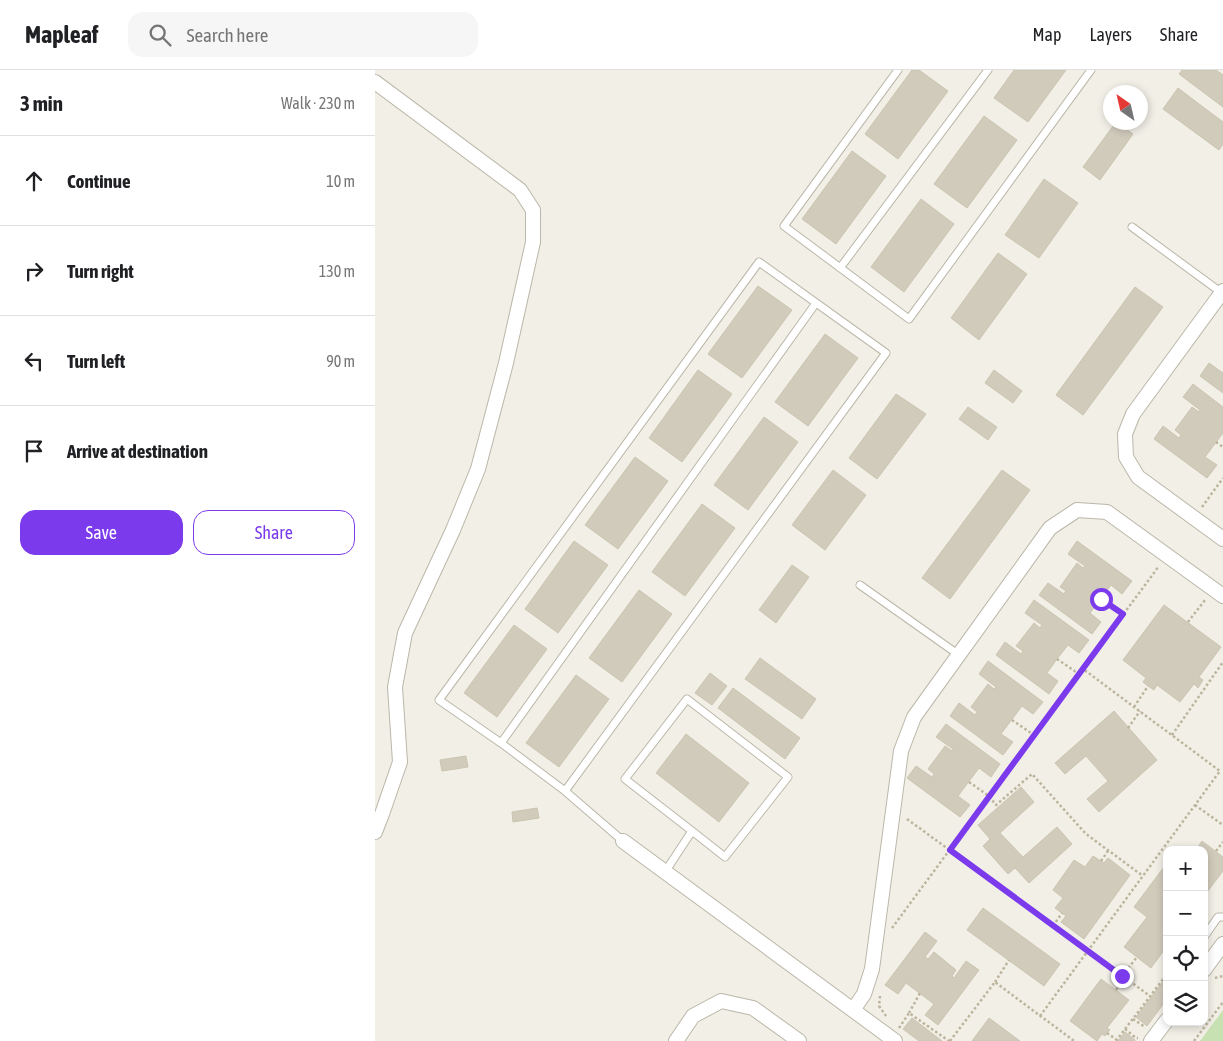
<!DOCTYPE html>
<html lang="en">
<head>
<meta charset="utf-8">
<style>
	:root { --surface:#fff; --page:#f6f6f6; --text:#202124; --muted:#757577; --line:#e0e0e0; --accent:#7c3aed }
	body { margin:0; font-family:"Asap Condensed",sans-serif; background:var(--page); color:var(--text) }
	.controls { position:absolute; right:15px; bottom:15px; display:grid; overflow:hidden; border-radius:10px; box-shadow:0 2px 8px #0003 }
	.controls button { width:45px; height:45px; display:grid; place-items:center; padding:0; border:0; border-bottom:1px solid var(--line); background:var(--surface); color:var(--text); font:25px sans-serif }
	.compass { position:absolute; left:728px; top:15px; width:45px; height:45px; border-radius:50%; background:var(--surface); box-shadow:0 2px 8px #0003; rotate:326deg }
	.stop { position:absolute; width:15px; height:15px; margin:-11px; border:4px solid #7c3aed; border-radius:50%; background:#fff }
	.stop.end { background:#7c3aed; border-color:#fff; box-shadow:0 1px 5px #0008 }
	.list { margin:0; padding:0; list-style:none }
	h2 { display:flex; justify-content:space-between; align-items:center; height:65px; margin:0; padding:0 20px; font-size:21px }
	h2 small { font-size:16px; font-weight:400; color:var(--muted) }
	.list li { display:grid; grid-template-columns:32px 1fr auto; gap:15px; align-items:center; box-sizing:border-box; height:90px; padding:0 20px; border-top:1px solid var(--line) }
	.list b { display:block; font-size:19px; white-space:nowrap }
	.list em { font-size:16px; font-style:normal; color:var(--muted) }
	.actions { display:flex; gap:10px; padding:15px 20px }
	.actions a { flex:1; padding:11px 0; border:1px solid var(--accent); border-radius:15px; text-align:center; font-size:18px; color:var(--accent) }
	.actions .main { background:var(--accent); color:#fff }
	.icon { flex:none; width:28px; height:28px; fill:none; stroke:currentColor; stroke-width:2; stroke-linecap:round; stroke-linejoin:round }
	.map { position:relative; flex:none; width:848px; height:971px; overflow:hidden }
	header { display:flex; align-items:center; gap:30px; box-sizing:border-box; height:70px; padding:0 25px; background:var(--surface); border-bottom:1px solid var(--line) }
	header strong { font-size:24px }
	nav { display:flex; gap:28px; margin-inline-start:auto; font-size:18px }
	.search { width:350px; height:45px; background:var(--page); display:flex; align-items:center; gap:12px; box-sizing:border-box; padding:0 18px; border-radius:15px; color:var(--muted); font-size:19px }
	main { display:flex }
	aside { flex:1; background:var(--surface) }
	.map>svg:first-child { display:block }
	.green { fill:#c7e1b2 }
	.building { fill:#d1cbbc; stroke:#cbc4b0 }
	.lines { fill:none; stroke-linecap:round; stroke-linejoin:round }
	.service-casing { stroke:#bbb7a9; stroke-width:9 }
	.minor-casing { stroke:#bbb7a9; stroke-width:16 }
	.path { stroke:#bcb49c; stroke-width:2.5; stroke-dasharray:2.5 2.5; stroke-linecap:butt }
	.service { stroke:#fff; stroke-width:7 }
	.minor { stroke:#fff; stroke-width:14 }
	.route { stroke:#7c3aed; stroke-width:6 }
</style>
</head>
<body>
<header>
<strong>Mapleaf</strong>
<div class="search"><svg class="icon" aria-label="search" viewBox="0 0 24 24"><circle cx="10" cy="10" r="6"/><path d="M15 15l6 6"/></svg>Search here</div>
<nav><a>Map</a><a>Layers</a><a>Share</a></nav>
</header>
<main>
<aside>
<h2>3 min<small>Walk · 230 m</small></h2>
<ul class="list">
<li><svg class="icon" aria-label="ahead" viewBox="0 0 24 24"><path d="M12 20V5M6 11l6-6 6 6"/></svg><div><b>Continue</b></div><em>10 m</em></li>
<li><svg class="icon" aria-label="right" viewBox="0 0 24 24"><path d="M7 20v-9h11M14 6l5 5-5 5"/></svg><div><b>Turn right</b></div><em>130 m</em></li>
<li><svg class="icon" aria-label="left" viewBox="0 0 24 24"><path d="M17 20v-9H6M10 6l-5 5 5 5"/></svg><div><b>Turn left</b></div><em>90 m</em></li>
<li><svg class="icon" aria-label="arrive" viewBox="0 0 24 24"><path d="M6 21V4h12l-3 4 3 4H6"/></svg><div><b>Arrive at destination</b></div></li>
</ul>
<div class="actions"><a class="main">Save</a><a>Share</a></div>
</aside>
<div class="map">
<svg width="848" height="971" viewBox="0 0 848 971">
	<rect width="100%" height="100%" fill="#f1efe6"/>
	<!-- green -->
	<path class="green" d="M848 940V971H825Z"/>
	<!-- building -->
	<path class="building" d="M537 0H544L573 21 523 89 490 64Z
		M639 0H691L653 52 619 28Z
		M807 0H841L848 5V37L804 4Z
		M803 18 848 52V74L844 80 788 39Z
		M609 46 642 70 592 138 559 114Z
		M741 52H742L758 64 725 110 708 97Z
		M477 81 511 106 461 174 427 149Z
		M669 109 703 133 664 188 630 165Z
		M546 129 579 154 529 222 496 197Z
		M623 183 652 204 604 270 576 248Z
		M383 216 417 240 367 308 333 284Z
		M760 217 788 237 708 345 681 325Z
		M450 264 483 288 433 356 400 332Z
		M834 293 848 303V323L825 306Z
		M323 300 357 324 307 392 274 368Z
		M619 300 647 321 638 333 610 313Z
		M818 314 848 337V363L830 387 842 395 832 408 779 369 788 356 804 368 806 365 800 360 817 337 824 342 825 340 808 327Z
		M521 324 551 344 502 409 474 388Z
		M593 337 622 357 613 370 584 349Z
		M389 347 423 372 373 440 339 415Z
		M260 387 293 411 243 479 210 455Z
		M458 400 491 425 450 480 417 455Z
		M627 400 655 420 575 529 547 508Z
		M327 434 360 458 310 526 277 502Z
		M199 471 233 495 183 563 150 539Z
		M702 471 757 511 747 524 736 515 715 543 726 552 717 564 664 525 673 513 689 524 691 521 685 517 702 493 708 498 710 496 693 484Z
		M417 495 434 507 401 553 384 540Z
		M264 520 297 544 247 612 214 588Z
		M659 530 714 570 704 583 693 575 682 589 672 603 683 611 674 624 621 585 630 572 646 584 648 581 641 576 659 553 665 558 667 555 650 543Z
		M789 535 846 577 824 607 828 610 823 618 819 614 805 632 782 615 779 620 773 616 768 612 771 608 748 590Z
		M139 555 172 579 122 647 89 623Z
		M385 588 441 629 427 649 370 609Z
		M613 591 668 632 658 644 647 636 626 664 638 672 628 685 575 646 584 633 600 645 602 642 596 637 613 614 619 619 621 617 604 604Z
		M335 603 352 616 337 635 320 623Z
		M201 605 234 629 184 697 151 673Z
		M358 618 425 668 410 689 343 638Z
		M739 641 782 690 724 742 712 729 733 711 711 686 690 704 680 693Z
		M571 654 625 694 616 707 604 698 583 726 595 735 585 747 532 708 541 696 557 707 559 704 553 699 570 676 577 681 578 679 561 667Z
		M311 664 374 713 344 752 281 703Z
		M91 686 93 697 67 701 65 690Z
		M646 717 659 732 625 763 648 787 682 757 697 774 654 813 640 798 633 804 608 776 615 769 603 755Z
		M162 738 164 748 138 752 137 742Z
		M827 771 848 787V801L829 826V780H821Z
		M718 786 729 793 733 788 755 805 709 869 686 852 691 846 680 838 688 828 678 820 699 790 710 797Z
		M792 793V876L776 898 749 877 772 847 759 837Z
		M608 838 685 894 669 916 592 860Z
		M550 862 562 871 550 887 553 889 559 882 581 900 577 906 579 908 591 891 604 900 563 955 550 945 559 934 531 913 523 924 510 915Z
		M792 906V929L772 956 761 947Z
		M726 909 754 930 732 958 735 960 732 963 730 966 727 964 722 971 695 951Z
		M537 948 567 971H544L528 959Z
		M614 948 645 971H597Z
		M750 962 760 970V971H743Z"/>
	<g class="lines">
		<defs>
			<path id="service" d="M523 0 409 156 534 249 716 0
				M757 157 847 223
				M384 192 511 283 190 721 126 673 64 630Z
				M465 198 613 0
				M485 515 584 585
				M126 673 441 233
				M190 721 248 771
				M290 802 317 761 350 787 413 707 312 629 250 709 317 761
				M829 867 843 847H848"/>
			<path id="minor" d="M0 12 145 120 158 140V172L131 293 103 399 78 460 30 563 20 617 25 692 7 744 0 762
				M848 221 758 344 750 364 751 387 763 407 848 469
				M248 771 520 971
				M829 900 848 874
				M478 940 489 924 497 899 526 681 539 647 675 458 702 440 732 442 848 526
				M301 971 318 946 346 931 378 938 424 971
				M776 971 792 950"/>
		</defs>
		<!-- service casing -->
		<use href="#service" class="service-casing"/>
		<!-- minor casing -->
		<use href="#minor" class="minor-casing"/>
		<!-- path -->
		<path class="path" d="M841 372 848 377
			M827 437 848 408
			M726 529 748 544
			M813 552 830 530
			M682 589 704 604
			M759 637 773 616
			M637 650 659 665
			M753 658 765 641
			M797 665 848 592
			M594 712 614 726 621 735 657 704 711 764 768 806
			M820 735 848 755
			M532 749 713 881 775 926
			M841 781 848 772
			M726 791 733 781
			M678 856 687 843
			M517 858 784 496
			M747 906 762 887
			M840 908 848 906
			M620 912 634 890
			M741 920 750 908
			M505 926 504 936 511 946
			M534 943 545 923
			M665 946 845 701 708 599
			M758 949 770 957
			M524 958 534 943 574 971
			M750 959 761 968H763
			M732 963 742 970
			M575 971 620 912 699 971
			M741 971 792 904
			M819 971 848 932"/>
		<!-- service -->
		<use href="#service" class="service"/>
		<!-- minor -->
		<use href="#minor" class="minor"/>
	</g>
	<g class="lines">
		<!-- route -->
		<path class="route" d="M726 529 748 544 575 780 747 906"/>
	</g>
</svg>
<div class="controls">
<button>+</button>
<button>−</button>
<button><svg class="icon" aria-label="locate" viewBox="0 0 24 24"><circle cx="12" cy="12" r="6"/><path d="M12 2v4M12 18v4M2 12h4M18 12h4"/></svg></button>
<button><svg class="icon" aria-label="layers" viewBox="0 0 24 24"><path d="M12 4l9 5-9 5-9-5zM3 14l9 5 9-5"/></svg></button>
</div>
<svg class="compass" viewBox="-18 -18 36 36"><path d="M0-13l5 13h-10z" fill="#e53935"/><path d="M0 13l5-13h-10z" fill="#757577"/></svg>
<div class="stop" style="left:726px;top:529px"></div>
<div class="stop end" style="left:747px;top:906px"></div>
</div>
</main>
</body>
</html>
